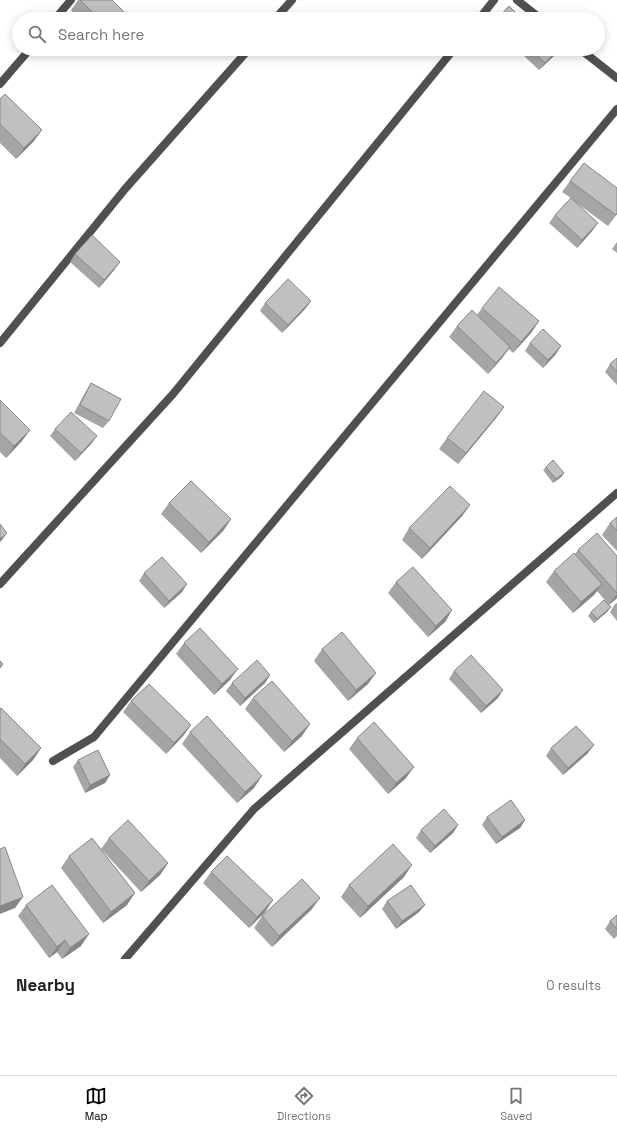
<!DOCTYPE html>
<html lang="en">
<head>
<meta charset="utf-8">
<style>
	:root { --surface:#fff; --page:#f6f6f6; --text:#202124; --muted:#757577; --line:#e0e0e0; --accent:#000 }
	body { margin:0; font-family:"Space Grotesk",sans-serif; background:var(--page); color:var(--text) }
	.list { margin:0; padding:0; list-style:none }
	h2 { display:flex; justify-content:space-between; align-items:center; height:52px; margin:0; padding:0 16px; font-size:17px }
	h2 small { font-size:13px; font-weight:400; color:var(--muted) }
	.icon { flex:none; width:22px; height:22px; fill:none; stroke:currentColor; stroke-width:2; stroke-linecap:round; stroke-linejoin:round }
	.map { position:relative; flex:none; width:617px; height:959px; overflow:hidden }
	.search { position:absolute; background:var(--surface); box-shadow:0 2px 10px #0003; left:12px; right:12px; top:12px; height:44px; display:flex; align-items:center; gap:10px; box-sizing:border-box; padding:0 14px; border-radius:22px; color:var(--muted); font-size:15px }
	.sheet { height:116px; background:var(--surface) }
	nav { display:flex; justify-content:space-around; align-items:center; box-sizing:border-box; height:56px; border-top:1px solid var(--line); background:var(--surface); font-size:11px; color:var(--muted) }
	nav a { display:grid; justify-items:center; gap:2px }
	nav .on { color:var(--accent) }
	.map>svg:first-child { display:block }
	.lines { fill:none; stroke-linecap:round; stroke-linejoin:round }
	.minor { stroke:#505050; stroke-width:8 }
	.wall { fill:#a5a5a5 }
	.shaded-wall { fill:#868686 }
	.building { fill:#c0c0c0; stroke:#868686 }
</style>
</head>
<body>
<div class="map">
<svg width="617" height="959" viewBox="0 0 617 959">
	<rect width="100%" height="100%" fill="#fff"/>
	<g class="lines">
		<!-- minor -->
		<path class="minor" d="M517 0 541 19
			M55 19 71 0
			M275 19 292 0
			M479 19 494 0
			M580 49 617 78
			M0 84 30 49
			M0 343 125 189 249 49
			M0 584 173 394 454 49
			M53 761 94 737 617 109
			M125 959 254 809 617 493"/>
	</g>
	<!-- wall -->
	<path class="wall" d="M78 0H112L131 19H79L71 10Z
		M109 49H115L112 52Z
		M527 49H560L557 53 539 70 523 55Z
		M0 99 34 141 16 159 0 143Z
		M570 181 617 188V214L608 226 578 204 593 230 577 248 549 223 555 215 571 198 562 192Z
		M617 242V253L612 249Z
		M75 254 115 269 99 288 70 262Z
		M311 301 305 309 282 333 260 311 265 303Z
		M482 308 539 321 531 333 513 353 509 349 502 358 488 374 449 337 457 326 477 315Z
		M530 343 556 354 543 368 525 351Z
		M617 358V385L605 372 610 364Z
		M91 383 109 421 103 428 74 413 86 391Z
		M0 400 22 441 6 458 0 452Z
		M504 407 496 418 458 464 439 449 447 438Z
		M55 429 97 436 91 444 75 461 50 436Z
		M546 467 564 473 561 477 553 483 543 470Z
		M169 503 231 519 223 531 201 553 161 514Z
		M470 505 462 516 422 559 402 540 409 528Z
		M617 517V551L602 535 610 523Z
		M578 550 617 556V598L609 605 597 591 594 595 573 613 546 582 554 571 575 554Z
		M144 573 182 592 164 608 139 581Z
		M396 582 452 610 445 622 428 637 388 593Z
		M617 603V621L610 612 615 604Z
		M608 611 594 623 588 616 591 612Z
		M184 643 230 680 214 695 176 654Z
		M322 649 368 684 348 701 314 661Z
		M454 671 498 698 481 713 449 679Z
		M270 675 265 683 240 706 226 691 232 683Z
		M253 698 302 736 284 752 245 709Z
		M131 701 191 725 183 736 166 754 123 712Z
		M0 709 41 748 33 760 17 776 0 758Z
		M190 732 254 788 237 803 182 744Z
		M357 738 406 778 388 794 349 749Z
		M551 748 588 753 563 775 546 756Z
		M78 760 110 775 105 783 85 793 73 767Z
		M487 817 525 820 520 828 496 844 482 825Z
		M458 825 453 833 430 853 416 838 421 830Z
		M109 838 168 863 160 875 141 892 101 849Z
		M69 856 127 905 103 923 61 868Z
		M211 872 273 900 265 912 249 928 203 883Z
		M404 877 360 918 341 897 349 885Z
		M387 901 425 905 419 912 396 929 382 909Z
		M26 905 81 946 62 959 57 952 49 958 18 916Z
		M312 909 272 947 254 928 262 916Z
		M617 915V936L614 939 605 929 610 921Z"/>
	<!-- shaded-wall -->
	<path class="shaded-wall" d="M558 49H560L557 53 539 70 545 63Z
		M42 130 34 141 16 159 24 148Z
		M598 223 593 230 577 248 582 240Z
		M120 262 115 269 99 288 104 280Z
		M311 301 305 309 282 333 288 325Z
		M539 321 531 333 513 353 521 342Z
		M561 346 556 354 543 368 548 360Z
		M510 347 502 358 488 374 496 363Z
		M504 407 496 418 458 464 466 453Z
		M30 430 22 441 6 458 14 446Z
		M97 436 91 444 75 461 81 453Z
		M564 473 561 477 553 483 556 479Z
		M470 505 462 516 422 559 430 548Z
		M231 519 223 531 201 553 209 542Z
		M7 533 2 540 0 542V539Z
		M187 584 182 592 164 608 169 601Z
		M602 584 594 595 573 613 581 602Z
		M617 594V598L609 605Z
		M611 607 608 611 594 623 597 619Z
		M452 610 445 622 428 637 436 626Z
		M238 669 230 680 214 695 222 684Z
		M376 673 368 684 348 701 356 690Z
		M270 675 265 683 240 706 245 698Z
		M503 690 498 698 481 713 486 706Z
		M310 724 302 736 284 752 292 741Z
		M191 725 183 736 166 754 174 743Z
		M594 745 588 753 563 775 568 768Z
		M41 748 33 760 17 776 25 764Z
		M414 767 406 778 388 794 396 783Z
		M110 775 105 783 85 793 90 785Z
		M262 776 254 788 237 803 245 792Z
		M525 820 520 828 496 844 502 837Z
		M458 825 453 833 430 853 435 846Z
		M168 863 160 875 141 892 149 881Z
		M412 865 404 877 360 918 368 906Z
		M135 893 127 905 103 923 111 912Z
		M23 897 15 908 0 914V906Z
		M320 898 312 909 272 947 279 936Z
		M273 900 265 912 249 928 257 917Z
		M425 905 419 912 396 929 402 921Z
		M89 934 81 946 62 959 70 948Z
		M65 940 57 952 49 958 57 947Z"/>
	<!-- building -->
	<path class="building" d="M80 0H112L131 19H99Z
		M509 6 522 19H497Z
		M531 49H558L545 63Z
		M5 94 42 130 24 148 0 124V99Z
		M584 163 617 188V213L616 215 570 181Z
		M571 198 598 223 582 240 555 215Z
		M92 235 120 262 104 280 75 254Z
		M288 279 311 301 288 325 265 303Z
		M499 287 539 321 521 342 482 308Z
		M472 310 510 347 496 363 457 326Z
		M543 329 561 346 548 360 530 343Z
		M617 358V372L610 364Z
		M91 383 121 399 109 421 80 405Z
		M484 391 504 407 466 453 447 438Z
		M0 400 30 430 14 446 0 433Z
		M71 412 97 436 81 453 55 429Z
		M553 460 564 473 556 479 546 467Z
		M191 481 231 519 209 542 169 503Z
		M450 486 470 505 430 548 409 528Z
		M617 517V531L610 523Z
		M0 524 7 533 0 539Z
		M597 533 617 556V593L578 550Z
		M574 553 602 584 581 602 554 571Z
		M162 557 187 584 169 601 144 573Z
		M413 567 452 610 436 626 396 582Z
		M604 600 611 607 597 619 591 612Z
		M200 628 238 669 222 684 184 643Z
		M342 632 376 673 356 690 322 649Z
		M471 655 503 690 486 706 454 671Z
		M257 660 270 675 245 698 232 683Z
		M0 661 3 664 0 668Z
		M272 681 310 724 292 741 253 698Z
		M149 684 191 725 174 743 131 701Z
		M1 708 41 748 25 764 0 739V709Z
		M207 716 262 776 245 792 190 732Z
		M374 722 414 767 396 783 357 738Z
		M576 726 594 745 568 768 551 748Z
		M98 750 110 775 90 785 78 760Z
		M511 800 525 820 502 837 487 817Z
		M444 809 458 825 435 846 421 830Z
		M128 820 168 863 149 881 109 838Z
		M92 838 135 893 111 912 69 856Z
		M393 844 412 865 368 906 349 885Z
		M5 847 23 897 0 906V849Z
		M227 856 273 900 257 917 211 872Z
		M302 879 320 898 279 936 262 916Z
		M52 885 89 934 70 948 65 940 57 947 26 905Z
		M411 885 425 905 402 921 387 901Z
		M617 915V929L610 921Z"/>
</svg>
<div class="search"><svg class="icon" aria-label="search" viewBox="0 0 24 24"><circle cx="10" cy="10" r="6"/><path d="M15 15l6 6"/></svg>Search here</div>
</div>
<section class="sheet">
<h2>Nearby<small>0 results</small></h2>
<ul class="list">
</ul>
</section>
<nav>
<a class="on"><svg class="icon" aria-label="map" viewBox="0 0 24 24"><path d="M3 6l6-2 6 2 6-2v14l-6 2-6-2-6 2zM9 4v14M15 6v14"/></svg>Map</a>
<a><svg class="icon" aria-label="directions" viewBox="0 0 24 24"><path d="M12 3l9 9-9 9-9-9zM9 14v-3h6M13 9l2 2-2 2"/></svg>Directions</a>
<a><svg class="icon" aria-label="saved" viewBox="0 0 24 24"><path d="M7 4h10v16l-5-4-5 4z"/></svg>Saved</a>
</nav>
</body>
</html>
